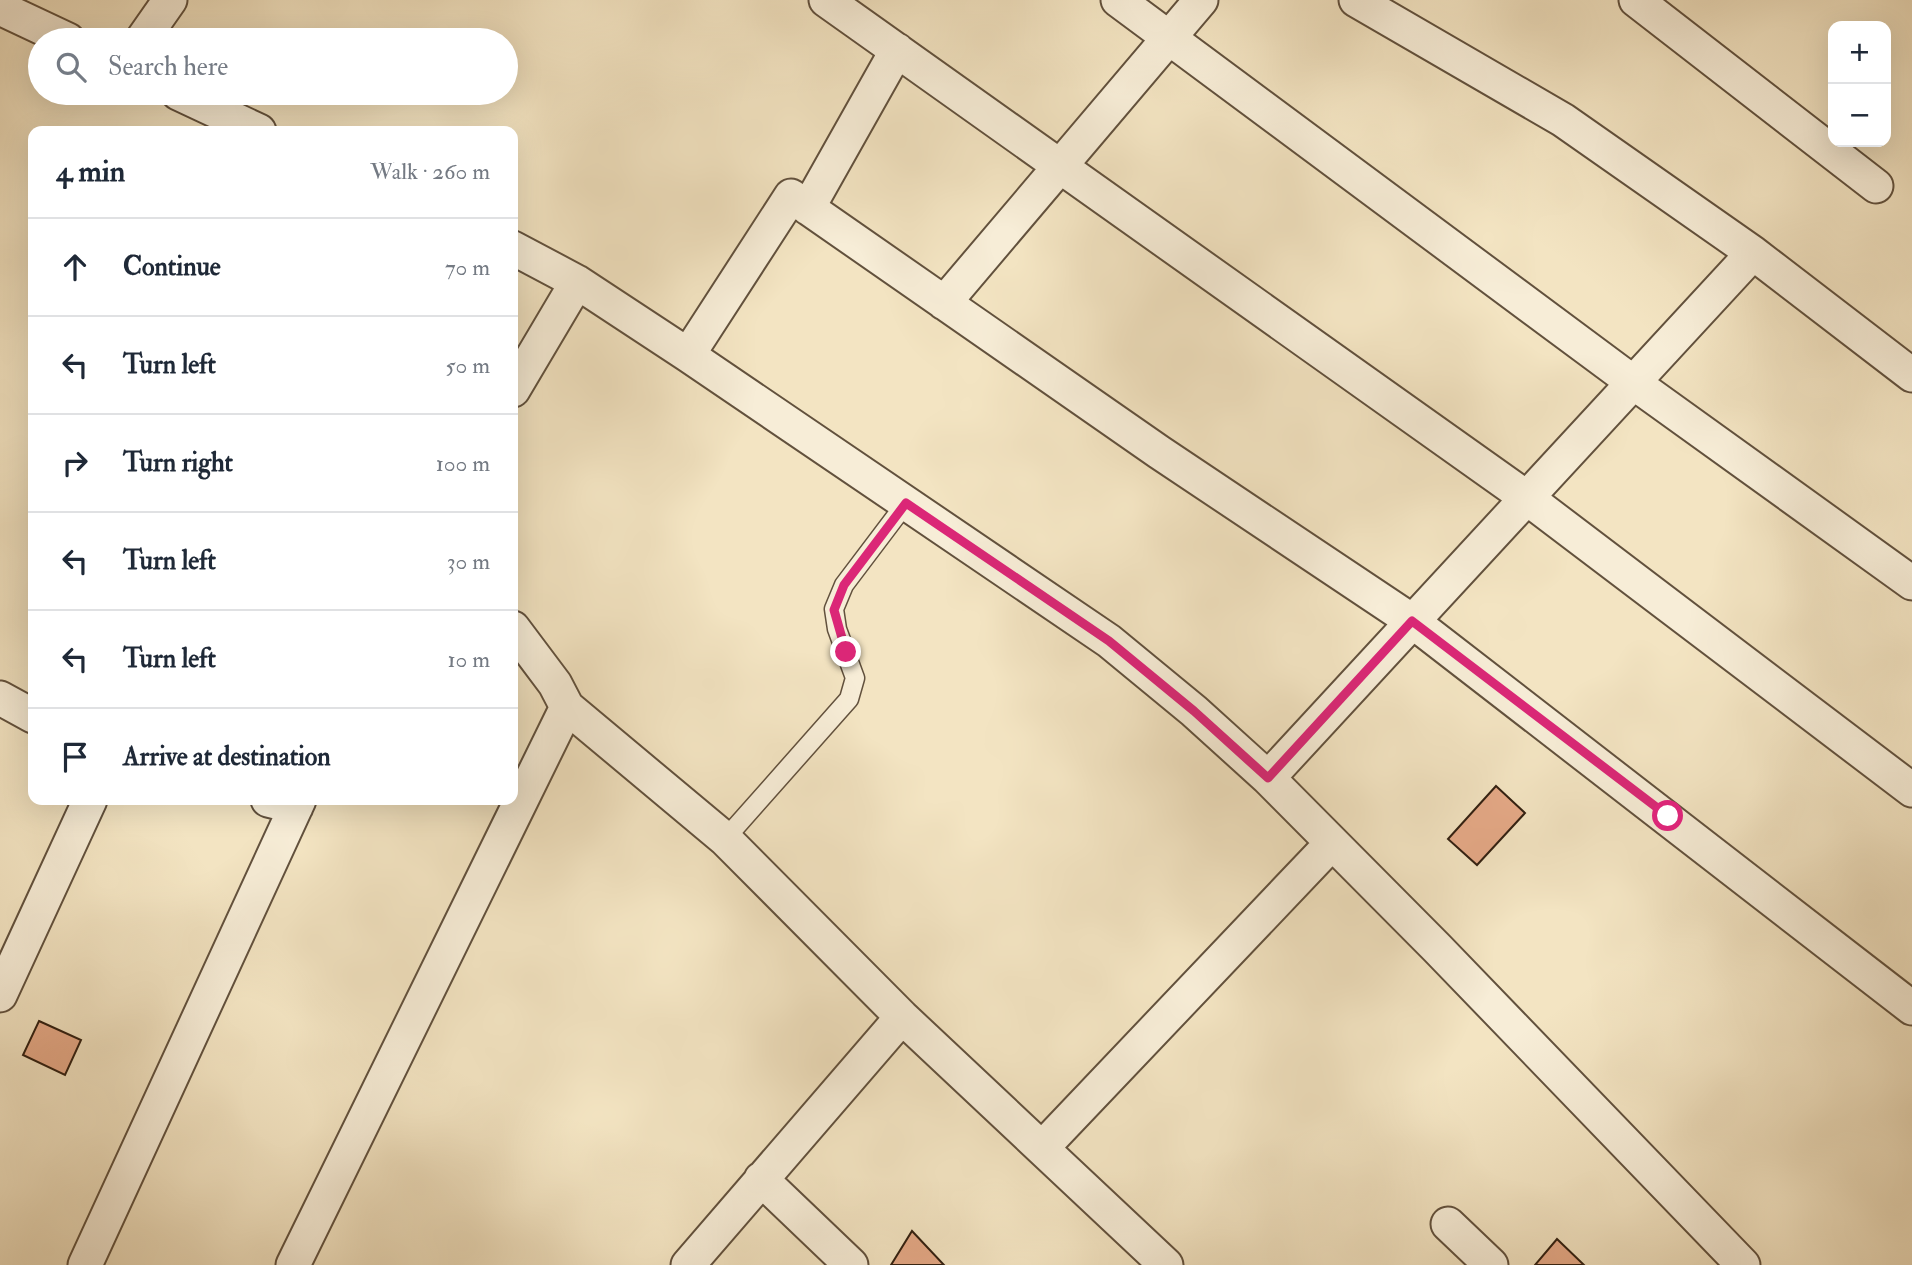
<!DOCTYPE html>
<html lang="en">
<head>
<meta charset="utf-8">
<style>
	:root { --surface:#fff; --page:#f6f6f7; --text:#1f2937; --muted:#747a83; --line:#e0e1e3 }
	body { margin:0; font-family:"IM FELL Double Pica",serif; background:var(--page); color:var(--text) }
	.controls { position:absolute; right:21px; top:21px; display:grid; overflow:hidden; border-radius:14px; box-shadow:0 7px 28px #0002 }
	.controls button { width:63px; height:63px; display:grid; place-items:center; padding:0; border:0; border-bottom:2px solid var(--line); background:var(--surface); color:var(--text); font:35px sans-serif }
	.stop { position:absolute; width:21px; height:21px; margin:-16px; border:5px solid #db2777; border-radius:50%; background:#fff }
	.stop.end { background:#db2777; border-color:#fff; box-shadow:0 2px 7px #0008 }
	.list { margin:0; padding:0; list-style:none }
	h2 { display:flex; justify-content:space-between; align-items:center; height:91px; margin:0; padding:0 28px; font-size:30px }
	h2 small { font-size:23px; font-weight:400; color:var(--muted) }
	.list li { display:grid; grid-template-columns:46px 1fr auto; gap:21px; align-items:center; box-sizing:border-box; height:98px; padding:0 28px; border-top:2px solid var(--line) }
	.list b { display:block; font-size:26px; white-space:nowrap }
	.list em { font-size:23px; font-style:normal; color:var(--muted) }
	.icon { flex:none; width:38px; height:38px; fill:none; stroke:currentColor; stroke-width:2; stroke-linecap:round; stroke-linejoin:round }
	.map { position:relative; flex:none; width:1912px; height:1265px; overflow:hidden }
	.search { position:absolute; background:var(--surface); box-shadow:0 7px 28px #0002; left:28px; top:28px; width:490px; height:77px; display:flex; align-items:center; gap:18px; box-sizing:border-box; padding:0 24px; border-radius:38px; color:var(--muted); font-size:26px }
	.panel { position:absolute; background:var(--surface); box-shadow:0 7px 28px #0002; left:28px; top:126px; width:490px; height:679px; border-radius:14px }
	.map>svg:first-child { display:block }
	.building { fill:#e5a987; stroke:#322011; stroke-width:2 }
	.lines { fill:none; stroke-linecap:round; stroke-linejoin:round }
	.service-casing { stroke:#62513d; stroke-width:21 }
	.minor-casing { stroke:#62513d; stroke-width:37 }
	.service { stroke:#f7edd7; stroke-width:18 }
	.minor { stroke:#f7edd7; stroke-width:33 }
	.route { stroke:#db2777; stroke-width:9 }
</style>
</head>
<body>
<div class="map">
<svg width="1912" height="1265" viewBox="0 0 1912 1265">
	<rect width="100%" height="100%" fill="#f3e4c2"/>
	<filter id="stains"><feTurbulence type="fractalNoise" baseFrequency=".00286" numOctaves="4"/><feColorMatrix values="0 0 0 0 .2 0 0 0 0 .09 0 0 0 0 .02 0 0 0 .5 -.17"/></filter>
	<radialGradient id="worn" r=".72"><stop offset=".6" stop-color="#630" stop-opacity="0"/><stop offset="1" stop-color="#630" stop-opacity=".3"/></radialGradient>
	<!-- building -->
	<path class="building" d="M1496 786 1525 813 1477 865 1448 839Z
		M39 1021 81 1040 65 1075 23 1055Z
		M912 1231 944 1265H891Z
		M1557 1239 1584 1265H1535Z"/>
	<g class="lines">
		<defs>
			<path id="service" d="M725 839 849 699 855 678 837 629 834 609 844 585 906 503"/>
			<path id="minor" d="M826 0 1527 498 1912 790
				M1118 0 1634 383 1912 583
				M1356 0 1563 120 1753 253 1912 375
				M1636 0 1876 186
				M0 8 68 40
				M142 40 170 0
				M178 93 259 131
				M808 208 897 50
				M513 248 577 282 688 355 1109 641 1194 711 1268 778 1437 948 1743 1265
				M944 303 1201 0
				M688 355 791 196 1159 452 1412 621 1912 1008
				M513 390 577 282
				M513 628 555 684 567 707 725 839 902 1017 1166 1265
				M0 698 33 716
				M1268 778 1753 253
				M268 800 296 807
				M0 995 90 800
				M1042 1148 1332 843
				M761 1179 851 1265
				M1448 1224 1491 1265
				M85 1265 299 800
				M293 1265 567 707
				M688 1265 902 1017"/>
		</defs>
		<!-- service casing -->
		<use href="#service" class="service-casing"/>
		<!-- minor casing -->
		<use href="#minor" class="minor-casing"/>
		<!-- service -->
		<use href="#service" class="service"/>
		<!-- minor -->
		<use href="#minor" class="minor"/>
	</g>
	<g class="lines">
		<!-- route -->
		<path class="route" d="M846 652 834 610 844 585 906 503 1109 641 1194 711 1268 778 1412 621 1668 816"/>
	</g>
	<rect width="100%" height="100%" filter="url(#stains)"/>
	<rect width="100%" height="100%" fill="url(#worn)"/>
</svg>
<div class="controls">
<button>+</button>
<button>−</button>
</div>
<div class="stop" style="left:1668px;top:816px"></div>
<div class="stop end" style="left:846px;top:652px"></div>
<div class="search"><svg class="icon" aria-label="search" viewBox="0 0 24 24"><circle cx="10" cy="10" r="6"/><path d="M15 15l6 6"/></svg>Search here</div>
<section class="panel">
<h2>4 min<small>Walk · 260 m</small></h2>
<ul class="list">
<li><svg class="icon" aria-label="ahead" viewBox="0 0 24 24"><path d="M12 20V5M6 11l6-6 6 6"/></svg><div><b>Continue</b></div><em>70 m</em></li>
<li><svg class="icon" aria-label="left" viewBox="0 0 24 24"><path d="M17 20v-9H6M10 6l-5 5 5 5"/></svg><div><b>Turn left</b></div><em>50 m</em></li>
<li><svg class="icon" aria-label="right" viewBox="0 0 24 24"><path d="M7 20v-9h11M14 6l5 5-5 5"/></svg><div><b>Turn right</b></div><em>100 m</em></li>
<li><svg class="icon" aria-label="left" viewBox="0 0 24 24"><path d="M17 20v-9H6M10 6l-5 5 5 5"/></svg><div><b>Turn left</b></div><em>30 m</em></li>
<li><svg class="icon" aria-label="left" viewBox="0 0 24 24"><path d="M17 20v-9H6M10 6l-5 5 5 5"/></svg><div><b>Turn left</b></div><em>10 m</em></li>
<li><svg class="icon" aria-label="arrive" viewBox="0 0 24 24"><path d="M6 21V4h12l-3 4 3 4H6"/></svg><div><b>Arrive at destination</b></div></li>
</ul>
</section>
</div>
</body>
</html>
